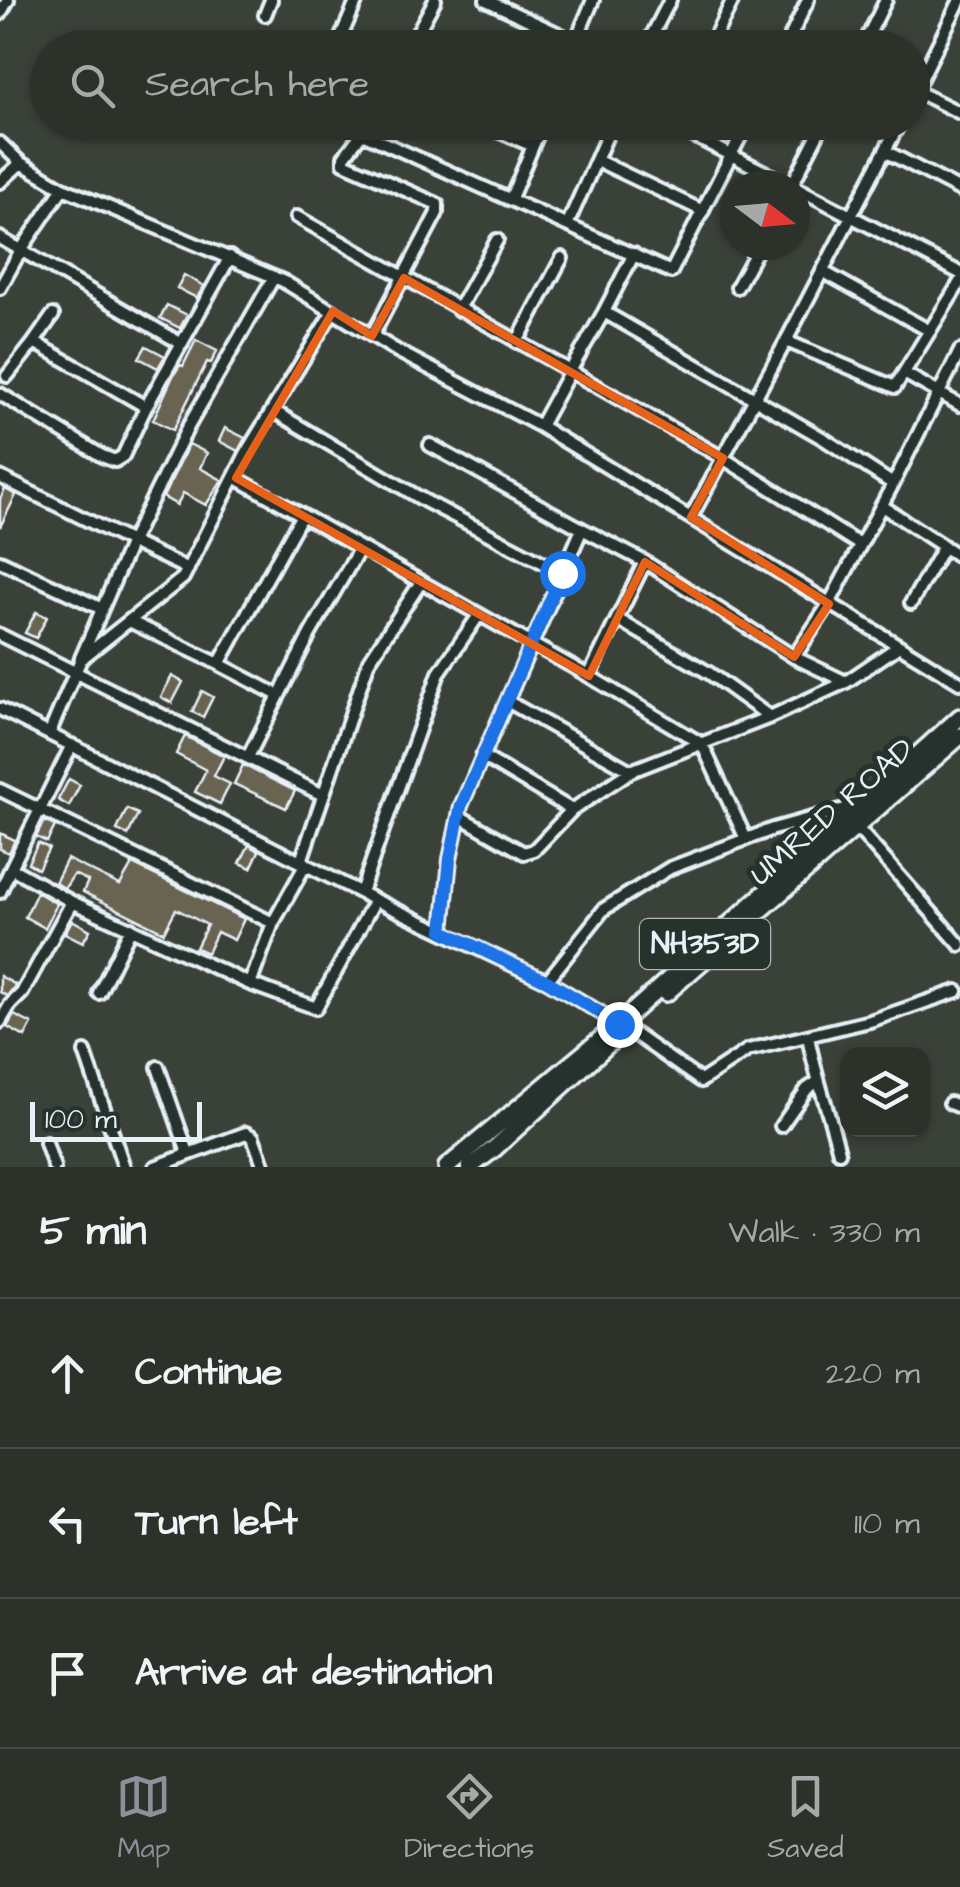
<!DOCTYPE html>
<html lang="en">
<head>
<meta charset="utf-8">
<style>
	:root { --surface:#2c312a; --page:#343932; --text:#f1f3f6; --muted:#a6a9a8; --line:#484c47; --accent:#8c9099 }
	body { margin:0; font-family:"Architects Daughter",sans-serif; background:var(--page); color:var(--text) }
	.controls { position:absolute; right:30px; bottom:30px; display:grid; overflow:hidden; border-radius:20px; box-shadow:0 2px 8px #0004 }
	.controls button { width:90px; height:90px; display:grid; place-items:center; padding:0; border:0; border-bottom:2px solid var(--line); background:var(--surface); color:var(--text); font:50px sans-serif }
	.compass { position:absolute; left:720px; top:170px; width:90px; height:90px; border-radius:50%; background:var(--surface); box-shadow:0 2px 8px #0004; rotate:106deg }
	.scale { position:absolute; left:30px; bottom:25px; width:172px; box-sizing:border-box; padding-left:10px; border:5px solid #e8f1f8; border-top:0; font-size:28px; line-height:35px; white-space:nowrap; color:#e8f1f8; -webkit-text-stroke:8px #26332d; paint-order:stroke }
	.stop { position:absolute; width:30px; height:30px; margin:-22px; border:8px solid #1a73e8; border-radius:50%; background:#fff }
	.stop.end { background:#1a73e8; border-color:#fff; box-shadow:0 2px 10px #0008 }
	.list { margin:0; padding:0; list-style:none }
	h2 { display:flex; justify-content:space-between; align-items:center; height:130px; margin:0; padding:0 40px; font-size:42px }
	h2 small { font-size:32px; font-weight:400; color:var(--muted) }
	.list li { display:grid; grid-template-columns:65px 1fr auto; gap:30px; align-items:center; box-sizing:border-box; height:150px; padding:0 40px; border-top:2px solid var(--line) }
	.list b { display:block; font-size:38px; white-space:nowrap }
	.list em { font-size:32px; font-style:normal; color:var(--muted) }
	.icon { flex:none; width:55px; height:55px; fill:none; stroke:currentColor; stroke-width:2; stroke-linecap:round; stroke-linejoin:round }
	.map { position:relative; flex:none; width:960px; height:1167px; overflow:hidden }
	.search { position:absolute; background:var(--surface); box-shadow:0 2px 8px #0004; left:30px; right:30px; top:30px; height:110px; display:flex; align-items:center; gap:25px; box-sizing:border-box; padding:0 35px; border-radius:55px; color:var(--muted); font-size:38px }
	.sheet { height:580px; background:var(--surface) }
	nav { display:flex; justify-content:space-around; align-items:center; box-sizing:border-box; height:140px; border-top:2px solid var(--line); background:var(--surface); font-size:28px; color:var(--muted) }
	nav a { display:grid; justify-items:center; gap:5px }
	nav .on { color:var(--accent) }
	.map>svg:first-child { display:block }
	.building { fill:#696351; stroke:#e8f1f8; stroke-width:2.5 }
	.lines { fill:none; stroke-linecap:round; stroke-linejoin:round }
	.minor-casing { stroke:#e8f1f8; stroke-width:18 }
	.trunk-casing { stroke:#e8f1f8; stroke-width:22 }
	.minor { stroke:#26332d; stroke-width:10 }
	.trunk { stroke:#26332d; stroke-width:15 }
	.route { stroke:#1a73e8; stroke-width:12 }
	.marked { fill:none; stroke:#e86118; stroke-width:8; stroke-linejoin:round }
	.labels { text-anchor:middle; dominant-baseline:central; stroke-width:10; stroke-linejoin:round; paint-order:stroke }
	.shield { fill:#26332d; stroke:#aeb8bb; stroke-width:2.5 }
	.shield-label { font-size:30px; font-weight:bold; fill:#e8f1f8 }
	.street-label { font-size:32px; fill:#e8f1f8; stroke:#26332d }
</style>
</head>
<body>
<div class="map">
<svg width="960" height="1167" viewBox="0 0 960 1167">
	<rect width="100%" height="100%" fill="#3a4138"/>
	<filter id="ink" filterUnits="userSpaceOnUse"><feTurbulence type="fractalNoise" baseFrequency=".01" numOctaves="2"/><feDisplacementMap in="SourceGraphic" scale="20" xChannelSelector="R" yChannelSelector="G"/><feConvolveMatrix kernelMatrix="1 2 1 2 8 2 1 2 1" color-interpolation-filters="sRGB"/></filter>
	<g filter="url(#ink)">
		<!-- building -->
		<path class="building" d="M184 275 204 286 197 298 177 288Z
			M167 305 187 315 180 328 160 318Z
			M196 340 217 351 211 363 207 362 173 430 153 420 173 376 180 365 183 366Z
			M146 346 165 356 158 368 139 358Z
			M225 428 245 438 238 451 219 441Z
			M189 444 207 453 200 468 222 480 206 505 183 493 177 505 163 497Z
			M5 489 16 495 0 527V499Z
			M36 612 47 617 36 638 25 633Z
			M172 676 183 682 172 703 161 697Z
			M202 691 213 697 203 717 192 712Z
			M185 736 224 756 214 776 230 784 220 804 195 792 206 770 176 754Z
			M243 765 295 791 286 808 234 784Z
			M69 779 80 785 69 806 58 800Z
			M127 809 138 814 128 835 117 830Z
			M44 821 55 826 47 842 36 837Z
			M0 833 15 840 9 853 0 849Z
			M38 843 49 848 38 869 28 863Z
			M249 845 259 851 251 868 240 863Z
			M67 859 120 885 132 864 244 919 234 940 217 932 207 953 196 948 207 925 176 909 164 932 83 892 88 881 74 874 65 888 55 883Z
			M37 892 57 904 45 928 25 917Z
			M72 920 90 930 83 942 65 933Z
			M0 976 16 985 7 996 0 992Z
			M14 1015 32 1024 25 1037 7 1027Z"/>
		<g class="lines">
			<defs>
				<path id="minor" d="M486 0 576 42
					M0 14 8 0
					M265 15 271 0
					M574 45 593 0
					M336 48 357 0
					M409 48 435 0
					M662 48 649 41 670 0
					M709 48 733 0
					M785 48 808 0
					M862 48 886 0
					M916 91 960 113
					M912 97 960 0
					M368 122 362 133 671 272 748 122
					M477 122 533 146
					M666 122 790 185
					M900 122 786 341 895 387 960 282
					M362 133 344 157V163L437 204V213L372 336
					M0 143 21 163 63 188 283 281 397 351 540 426
					M885 151 960 190
					M596 160 703 211
					M0 182 21 163
					M792 185 824 122
					M795 187 960 273
					M511 198 543 122
					M297 217 570 371 604 312 824 439 893 484 829 604 794 657
					M568 223 613 122
					M0 238 182 344
					M822 271 930 331
					M737 287 760 245
					M0 288 21 250 63 188
					M458 310 497 240
					M604 312 634 254
					M34 342 53 315
					M517 342 562 258
					M904 373 960 405
					M7 376 34 342 146 407
					M0 394 102 456 115 461 123 456 146 407 230 257
					M272 410 425 501 563 573
					M430 445 582 529 461 806 450 859 443 931
					M0 477 131 542 188 427 274 277
					M236 478 589 676
					M893 484 960 351
					M882 506 960 557
					M691 517 786 341
					M582 529 645 562
					M860 545 723 458 570 371 540 426 960 683
					M0 561 102 609
					M911 603 944 546
					M617 619 709 673 770 717
					M129 621 219 664 302 515
					M0 635 323 795
					M81 658 131 542 188 569
					M219 664 278 695
					M507 701 631 771
					M0 709 375 900 547 981 626 1028 701 1081 748 1050 870 1021 957 991
					M50 732 81 659 183 578 249 448 333 311
					M72 745 11 868 72 902 250 984 273 923 306 864
					M249 755 310 634 360 548
					M0 790 273 923
					M572 810 631 771 770 717 846 682 899 646
					M459 816 524 853 534 850 572 810 482 756
					M852 822 960 945
					M746 839 702 744 589 676 645 562 794 657 846 682
					M301 861 369 661 421 582
					M0 892 11 868
					M361 892 439 673 479 615
					M547 981 604 909 670 868 773 829 859 805
					M250 984 316 1008 375 900
					M99 993 131 928
					M0 1022 10 1005 22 993 72 902
					M808 1036C815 1076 829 1112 839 1152
					M85 1052 124 1167
					M158 1067 188 1153
					M950 1103 960 1107
					M781 1126 807 1089 817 1082
					M46 1143 54 1167
					M155 1167 246 1133 253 1137 264 1167"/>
				<path id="trunk" d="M666 993 960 736
					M447 1167 619 1024 960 717
					M470 1167 495 1148 615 1038"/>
			</defs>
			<!-- minor casing -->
			<use href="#minor" class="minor-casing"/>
			<!-- trunk casing -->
			<use href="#trunk" class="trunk-casing"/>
			<!-- minor -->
			<use href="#minor" class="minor"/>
			<!-- trunk -->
			<use href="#trunk" class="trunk"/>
		</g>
	</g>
	<g class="lines" filter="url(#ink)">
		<!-- route -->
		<path class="route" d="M562 573 461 806 450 859 443 931 547 981 619 1024"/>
	</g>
	<!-- marked area -->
	<path class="marked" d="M404 278 723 458 691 517 829 604 794 657 645 562 589 676 236 478 333 311 372 336Z"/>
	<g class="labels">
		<!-- shield labels -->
		<rect class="shield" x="640" y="919" width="130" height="50" rx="8"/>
		<g class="shield-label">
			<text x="705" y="944">NH353D</text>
		</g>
		<!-- street labels -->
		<g class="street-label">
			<text transform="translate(832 812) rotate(-41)">UMRED ROAD</text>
		</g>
	</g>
</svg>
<div class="controls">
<button><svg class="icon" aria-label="layers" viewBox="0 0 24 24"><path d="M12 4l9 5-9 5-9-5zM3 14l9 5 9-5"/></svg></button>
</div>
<svg class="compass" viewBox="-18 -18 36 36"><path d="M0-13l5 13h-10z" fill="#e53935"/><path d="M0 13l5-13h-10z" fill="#a6a9a8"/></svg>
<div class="scale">100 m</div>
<div class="stop" style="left:562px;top:573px"></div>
<div class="stop end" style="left:619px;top:1024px"></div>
<div class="search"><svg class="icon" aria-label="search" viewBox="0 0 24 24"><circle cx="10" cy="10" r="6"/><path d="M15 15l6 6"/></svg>Search here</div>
</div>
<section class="sheet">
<h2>5 min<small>Walk · 330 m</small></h2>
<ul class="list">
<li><svg class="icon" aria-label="ahead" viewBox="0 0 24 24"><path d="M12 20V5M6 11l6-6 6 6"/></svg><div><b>Continue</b></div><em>220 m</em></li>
<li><svg class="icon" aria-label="left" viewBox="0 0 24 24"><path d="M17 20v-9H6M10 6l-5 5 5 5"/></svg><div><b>Turn left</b></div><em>110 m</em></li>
<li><svg class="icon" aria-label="arrive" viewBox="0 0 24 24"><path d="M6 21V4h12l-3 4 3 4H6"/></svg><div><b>Arrive at destination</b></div></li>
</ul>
</section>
<nav>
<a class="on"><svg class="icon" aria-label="map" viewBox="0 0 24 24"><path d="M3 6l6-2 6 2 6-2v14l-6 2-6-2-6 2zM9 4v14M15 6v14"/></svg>Map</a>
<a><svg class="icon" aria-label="directions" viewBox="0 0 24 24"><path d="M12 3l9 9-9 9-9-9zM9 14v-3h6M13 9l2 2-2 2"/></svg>Directions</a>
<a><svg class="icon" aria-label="saved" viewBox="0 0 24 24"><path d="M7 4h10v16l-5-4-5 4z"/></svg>Saved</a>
</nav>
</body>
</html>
